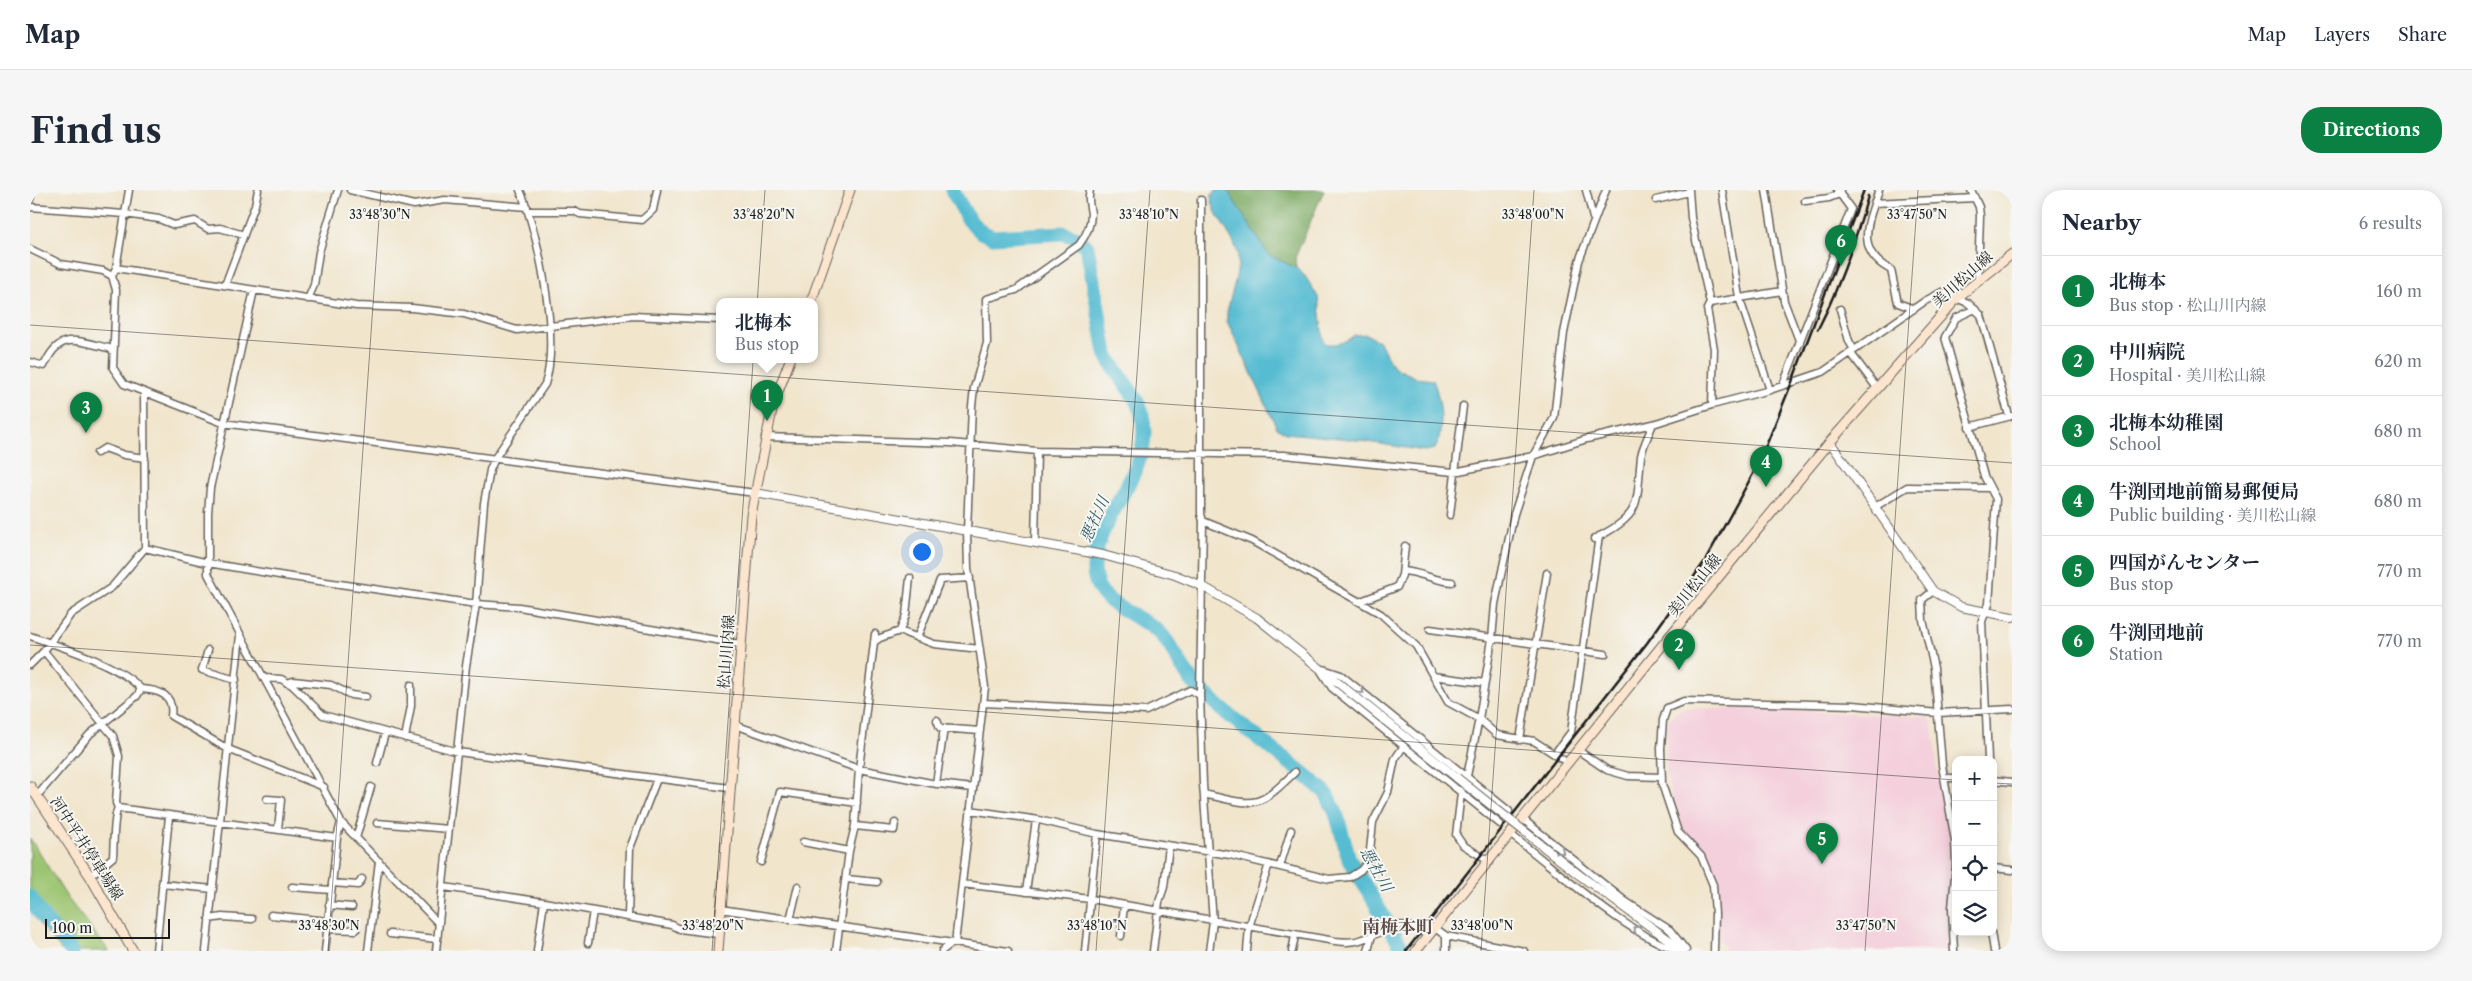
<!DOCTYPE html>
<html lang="en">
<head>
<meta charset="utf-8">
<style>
	:root { --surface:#fff; --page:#f6f6f7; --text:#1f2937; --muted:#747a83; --line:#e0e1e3; --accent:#0b8043 }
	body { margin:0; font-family:"Libre Caslon Text","Noto Serif JP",serif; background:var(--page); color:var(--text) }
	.controls { position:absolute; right:15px; bottom:15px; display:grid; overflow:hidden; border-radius:10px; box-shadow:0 2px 12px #0003 }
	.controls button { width:45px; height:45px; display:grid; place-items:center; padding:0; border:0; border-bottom:1px solid var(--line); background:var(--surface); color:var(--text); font:25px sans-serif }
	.scale { position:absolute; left:15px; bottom:12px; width:125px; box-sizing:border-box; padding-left:5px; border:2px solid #1c1c1c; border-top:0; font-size:14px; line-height:18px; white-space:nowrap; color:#1c1c1c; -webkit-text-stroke:4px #f6f6f2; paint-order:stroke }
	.you { position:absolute; left:891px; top:361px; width:18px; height:18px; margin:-12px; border:4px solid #fff; border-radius:50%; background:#1a73e8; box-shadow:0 0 0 8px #1a73e833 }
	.badge { display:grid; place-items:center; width:32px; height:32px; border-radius:50%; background:var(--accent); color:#fff; font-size:16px; font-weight:700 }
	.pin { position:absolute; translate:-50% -41px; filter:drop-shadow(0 1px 2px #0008) }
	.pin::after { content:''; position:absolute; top:26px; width:18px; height:15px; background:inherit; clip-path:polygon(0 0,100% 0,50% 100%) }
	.popup { position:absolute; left:686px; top:108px; width:102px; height:65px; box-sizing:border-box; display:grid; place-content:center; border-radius:10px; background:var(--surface); filter:drop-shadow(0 1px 4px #0005); font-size:16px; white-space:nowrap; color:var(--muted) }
	.popup b { font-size:19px; color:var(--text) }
	.popup::after { content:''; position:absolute; left:50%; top:100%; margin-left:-10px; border:10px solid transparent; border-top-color:var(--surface) }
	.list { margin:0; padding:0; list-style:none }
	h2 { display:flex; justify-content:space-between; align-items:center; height:65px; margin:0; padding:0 20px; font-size:21px }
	h2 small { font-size:16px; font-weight:400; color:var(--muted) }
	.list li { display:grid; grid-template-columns:32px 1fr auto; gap:15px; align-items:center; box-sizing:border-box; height:70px; padding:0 20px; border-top:1px solid var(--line) }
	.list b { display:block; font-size:19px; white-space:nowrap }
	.list p { margin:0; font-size:16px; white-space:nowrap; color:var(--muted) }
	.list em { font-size:16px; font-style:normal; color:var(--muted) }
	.icon { flex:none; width:28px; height:28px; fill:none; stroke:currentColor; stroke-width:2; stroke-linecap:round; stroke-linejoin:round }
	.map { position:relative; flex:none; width:1982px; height:761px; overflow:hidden; border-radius:20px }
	header { display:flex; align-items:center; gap:30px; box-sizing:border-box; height:70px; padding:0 25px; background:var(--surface); border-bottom:1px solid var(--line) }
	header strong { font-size:24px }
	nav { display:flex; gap:28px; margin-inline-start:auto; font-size:18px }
	.intro { display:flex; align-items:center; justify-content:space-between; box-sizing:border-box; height:120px; padding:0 30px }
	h1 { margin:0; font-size:35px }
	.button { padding:12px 22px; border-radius:20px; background:var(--accent); color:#fff; font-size:18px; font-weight:700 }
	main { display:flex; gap:30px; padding:0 30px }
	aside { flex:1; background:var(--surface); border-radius:20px; box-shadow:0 2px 12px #0003 }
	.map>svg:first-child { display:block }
	.built { fill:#f4cfdc }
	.green { fill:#9cc571; stroke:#5c7046 }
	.forest { fill:#7daa63; stroke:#4c6340 }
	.water { fill:#54bcd2; stroke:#386c77 }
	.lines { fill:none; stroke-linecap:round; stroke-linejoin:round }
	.river { stroke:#54bcd2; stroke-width:15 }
	.minor-casing { stroke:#67625a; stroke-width:9 }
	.tertiary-casing { stroke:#67625a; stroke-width:10 }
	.secondary-casing { stroke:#67625a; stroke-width:11 }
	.minor { stroke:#fff; stroke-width:6 }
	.tertiary { stroke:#fff; stroke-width:8 }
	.secondary { stroke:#fce5cf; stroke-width:9 }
	.rail { stroke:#1c1c1c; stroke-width:2.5 }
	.tertiary-bridge-casing { stroke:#67625a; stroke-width:10; stroke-linecap:butt }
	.tertiary-bridge { stroke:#fff; stroke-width:8 }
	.oneway { stroke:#999 }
	.ticks { fill:none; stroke:#1c1c1c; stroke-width:1; stroke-opacity:0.45 }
	.labels { text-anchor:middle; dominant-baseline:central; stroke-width:4; stroke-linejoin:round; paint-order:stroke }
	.street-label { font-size:15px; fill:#1c1c1c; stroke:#f6f6f2 }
	.water-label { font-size:16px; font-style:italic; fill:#325c65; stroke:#f6f6f2 }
	.quarter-label { font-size:18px; font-weight:bold; fill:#604d49; stroke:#f6f6f2 }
	.ticks-label { font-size:12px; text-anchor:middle; fill:#1c1c1c; stroke:#f6f6f2; stroke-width:4; stroke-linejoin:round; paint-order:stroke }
</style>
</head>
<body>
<header>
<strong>Map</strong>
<nav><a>Map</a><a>Layers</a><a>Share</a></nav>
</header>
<div class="intro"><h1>Find us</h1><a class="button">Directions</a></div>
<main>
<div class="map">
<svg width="1982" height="761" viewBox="0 0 1982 761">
	<rect width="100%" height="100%" fill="#f6f6f2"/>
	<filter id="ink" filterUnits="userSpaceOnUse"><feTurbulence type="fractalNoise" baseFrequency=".02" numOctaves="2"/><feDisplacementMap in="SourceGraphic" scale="10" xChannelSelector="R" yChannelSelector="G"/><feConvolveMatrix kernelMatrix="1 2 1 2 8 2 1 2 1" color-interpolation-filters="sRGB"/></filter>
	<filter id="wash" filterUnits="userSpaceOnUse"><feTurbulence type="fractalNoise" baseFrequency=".0096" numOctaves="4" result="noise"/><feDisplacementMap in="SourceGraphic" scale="20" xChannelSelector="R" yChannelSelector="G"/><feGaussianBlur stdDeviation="1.12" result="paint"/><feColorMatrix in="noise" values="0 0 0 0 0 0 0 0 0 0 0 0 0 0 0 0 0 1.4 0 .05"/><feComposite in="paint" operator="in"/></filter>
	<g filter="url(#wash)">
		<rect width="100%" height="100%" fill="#f1e5cc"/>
		<!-- built -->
		<path class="built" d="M1652 518 1741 519 1898 527 1903 535 1909 591 1920 639 1918 761H1696L1689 749 1688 691 1682 676 1654 640 1647 625 1636 585 1637 531Z"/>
		<!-- green -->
		<path class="green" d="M0 648 38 709 79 761H32L10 735 0 715Z"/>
		<!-- forest -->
		<path class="forest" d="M1197 0H1294L1265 68 1266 78 1239 65Z"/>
		<!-- water -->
		<path class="water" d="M1186 0H1197L1239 65 1266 78 1275 86 1288 107 1293 150 1297 154C1308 155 1316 152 1324 145L1336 144 1350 152 1361 174 1368 179 1387 188 1403 190C1411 210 1415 239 1405 259L1395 261 1319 249 1256 243 1247 238 1197 131V122C1200 107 1212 75 1207 61 1201 41 1183 27 1181 6Z"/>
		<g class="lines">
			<!-- river -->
			<path class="river" d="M922 0 939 30 951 42 963 47 1033 43 1045 47 1057 57 1076 163C1085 184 1107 204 1112 225 1126 283 1062 327 1064 381 1066 417 1110 423 1131 444 1144 458 1151 480 1165 494 1204 534 1254 565 1296 603L1306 623 1319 669 1374 761
				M0 707 9 722 42 761"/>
		</g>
	</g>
	<g filter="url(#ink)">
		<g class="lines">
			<defs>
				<path id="minor" d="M99 0 86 78 82 86 86 100 83 178 94 194 193 233 725 303
					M320 0 384 15 415 10 497 17
					M1556 0 1563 28
					M1659 0 1661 28 1680 113 1752 101
					M1692 0 1709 107 1740 200
					M1736 0 1754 111 1770 153
					M1849 0C1838 32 1824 61 1861 80L1868 113 1884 119
					M1941 0 1949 17 1950 26 1948 89
					M0 9 3 0
					M1171 10V324L1173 331 1170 505 1173 594 1183 732 1179 761
					M1626 10 1659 2
					M1775 11 1799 8 1809 4 1810 1
					M1844 13 1945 8
					M0 17 95 24 129 29 144 35 165 31 178 39 190 38 214 45
					M499 21H544L550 24 612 30 623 20 627 0
					M0 59 31 74 73 81 82 86
					M86 78 326 116 382 118 434 124 487 140 603 126 690 130
					M195 95 225 15 228 0
					M224 100 180 298 178 323V384L311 632 409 734
					M278 109 284 95 289 62 308 0
					M1680 113 1677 119 1684 159 1682 215
					M1810 119 1819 151 1824 160
					M1945 119 1926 128 1915 147 1954 286 1966 309 1959 414 1952 431 1958 570
					M1820 162 1847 198
					M0 172 14 176C30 140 46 151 79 158L83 161
					M1753 195 1821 19 1807 0
					M1939 237 1981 226
					M735 247 920 253 1007 261 1254 265 1424 282 1503 266 1557 249 1623 234 1682 215 1740 200 1793 182 1895 111 1912 102 1938 113 1951 125 1979 226
					M67 263 75 258 94 265 115 268
					M1845 317 1877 297 1960 298
					M1420 325 1433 216
					M1173 331 1222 351 1351 424 1386 456 1418 512 1449 529 1467 545 1504 551 1538 573
					M1564 349C1613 325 1606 315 1611 266 1613 256 1619 244 1623 234
					M1005 353 1007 261
					M115 358 178 373 255 386 446 414 489 417 710 454
					M1373 381C1390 382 1405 391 1422 392
					M1903 401 1892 410 1893 430 1904 478 1912 575 1925 651 1926 674
					M1331 411 1367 397 1372 385 1375 356
					M1400 439 1575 464
					M870 441 876 425 880 388
					M0 446C29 456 91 475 111 499 130 500 144 505 141 526L198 559 294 597
					M887 448 910 390 940 388
					M844 452 850 448 870 441 904 454 950 459
					M178 460 172 480 206 490
					M14 461 83 546 89 566 86 613 88 618 307 648
					M0 475 14 461 41 424 82 397 115 358 114 202
					M1293 479 1311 485 1479 621
					M1291 481 1302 498 1470 634
					M1403 486 1455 493
					M235 488 251 489 262 495 293 525 428 562 699 598
					M257 493 263 491 301 495 321 505 336 507
					M954 513 1116 521 1160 500 1170 505
					M907 530 910 538 950 541
					M705 535 829 579 901 593 942 598
					M375 548 381 516V495
					M1490 550 1517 383
					M1549 561 1577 580 1598 586 1632 587
					M1525 563 1541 542 1569 346
					M347 573 355 543
					M1914 588H1926
					M1963 590 1982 592
					M906 594 914 538
					M1174 604C1226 616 1226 620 1265 582
					M7 606 60 544 107 506 111 499
					M237 609 251 610 248 639
					M940 620 1009 630 1067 644 1200 665 1299 689 1320 687 1331 680 1339 670 1343 632 1358 602 1365 569 1373 557
					M1494 630 1595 711 1640 740 1656 760
					M347 633 419 639
					M825 636 864 640 865 633
					M1481 645C1529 681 1594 743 1649 761
					M326 648 341 597
					M773 652 819 661
					M731 672 750 602 827 613
					M1460 672 1433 655 1426 645 1431 603 1437 586 1449 529 1462 449 1465 414 1484 324 1503 266 1524 228 1534 143 1549 71 1576 0
					M1250 676 1261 640
					M1963 678 1982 680
					M60 686 83 667C84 655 83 627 88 618
					M816 689 847 692
					M302 693 328 695 332 689
					M132 694 183 699
					M932 694 1060 709 1305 751C1314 752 1324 753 1333 749 1359 741 1370 724 1398 746
					M262 697 301 700
					M414 697 514 712 642 735 650 739 688 744
					M996 702 1006 630
					M299 715 322 717
					M690 719 978 761
					M241 725 298 731
					M598 727 600 658 627 589
					M179 729 192 727 222 729
					M760 730 768 696
					M1405 738 1416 746 1494 761
					M297 739 326 740
					M1961 742 1964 761
					M360 744 407 749
					M1091 746 1094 715
					M1416 746V761
					M558 753 563 721
					M925 753 955 497 938 378 937 341 942 216 944 198 957 153 956 109 986 100 1049 55C1055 47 1061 35 1061 24 1060 15 1057 9 1060 0
					M126 761 139 626
					M176 761 210 445
					M295 761 307 648 311 632
					M338 761 349 671
					M406 761 436 476 446 414 454 313 460 280 465 268 515 194C530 150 509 44 490 0
					M507 761 514 712
					M806 761 819 661 825 636 829 579 845 444
					M912 761 922 753
					M1055 761 1067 644
					M1123 761 1129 712 1134 697 1139 656
					M1217 761 1219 737 1239 674
					M1262 761 1265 746
					M1338 761 1342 745
					M1684 761 1685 724 1683 695 1671 666 1648 642 1632 594 1631 558 1633 530 1637 518 1654 511 1823 515 1908 523 1982 519
					M1924 761 1922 718 1926 675"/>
				<path id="tertiary" d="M1800 252 1903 401 1931 417 1982 427
					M725 303 1073 365 1145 385 1172 396 1227 428 1427 588
					M1548 684 1654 761"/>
				<path id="secondary" d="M781 112 820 0
					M0 596 60 686 103 761
					M688 761 721 325 743 215 760 170
					M1386 761 1639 447 1800 252 1927 108 1982 64"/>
			</defs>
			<!-- minor casing -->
			<use href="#minor" class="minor-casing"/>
			<!-- tertiary casing -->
			<use href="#tertiary" class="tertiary-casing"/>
			<!-- secondary casing -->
			<use href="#secondary" class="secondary-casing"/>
			<!-- minor -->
			<use href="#minor" class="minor"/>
			<!-- tertiary -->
			<use href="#tertiary" class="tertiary"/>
			<!-- secondary -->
			<use href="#secondary" class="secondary"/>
			<!-- rail -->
			<path class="rail" d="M1788 139C1810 96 1825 52 1838 6
				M1376 761 1617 453 1675 371 1729 273 1762 192 1834 0"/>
			<defs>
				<path id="tertiary-bridge" d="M1427 588 1548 684"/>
			</defs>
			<!-- tertiary-bridge casing -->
			<use href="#tertiary-bridge" class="tertiary-bridge-casing"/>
			<!-- tertiary-bridge -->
			<use href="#tertiary-bridge" class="tertiary-bridge"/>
		</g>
		<!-- one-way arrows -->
		<defs><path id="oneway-chevron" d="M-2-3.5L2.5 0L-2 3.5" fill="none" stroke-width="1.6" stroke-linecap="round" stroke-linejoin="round" transform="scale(1.25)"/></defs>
		<g class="oneway">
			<use href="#oneway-chevron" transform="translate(1331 501) rotate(39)"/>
			<use href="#oneway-chevron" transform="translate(1531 661) rotate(39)"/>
			<use href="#oneway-chevron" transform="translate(1606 739) rotate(-147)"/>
		</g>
	</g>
	<!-- ticks -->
	<path class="ticks" d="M0 135 1982 273M0 455 1926 590M1963 593 1982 594M298 761 351 0M682 761 735 0M1066 761 1120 0M1451 761 1504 0M1835 761 1888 0"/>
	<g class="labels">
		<!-- street labels -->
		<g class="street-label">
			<text transform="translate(1932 89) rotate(-42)">美川松山線</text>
			<text transform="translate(1664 395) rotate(-51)">美川松山線</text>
			<text transform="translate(696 462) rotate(-86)">松山川内線</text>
			<text transform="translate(57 658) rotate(57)">河中平井停車場線</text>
		</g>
		<!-- water labels -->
		<g class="water-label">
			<text transform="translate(1064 329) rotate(-66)">悪社川</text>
			<text transform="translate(1347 679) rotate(61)">悪社川</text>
		</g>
		<!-- quarter labels -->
		<g class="quarter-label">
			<text x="1368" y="737">南梅本町</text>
		</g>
	</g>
	<g class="ticks-label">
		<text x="350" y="29">33°48'30"N</text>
		<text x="734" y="29">33°48'20"N</text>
		<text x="1119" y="29">33°48'10"N</text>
		<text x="1503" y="29">33°48'00"N</text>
		<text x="1887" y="29">33°47'50"N</text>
		<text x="299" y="740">33°48'30"N</text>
		<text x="683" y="740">33°48'20"N</text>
		<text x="1067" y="740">33°48'10"N</text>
		<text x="1452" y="740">33°48'00"N</text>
		<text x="1836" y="740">33°47'50"N</text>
	</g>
</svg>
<div class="controls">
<button>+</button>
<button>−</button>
<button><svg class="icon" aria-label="locate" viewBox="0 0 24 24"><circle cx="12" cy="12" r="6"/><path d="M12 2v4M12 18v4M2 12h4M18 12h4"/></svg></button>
<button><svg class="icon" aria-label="layers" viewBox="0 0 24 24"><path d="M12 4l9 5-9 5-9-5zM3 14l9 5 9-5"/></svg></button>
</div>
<div class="scale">100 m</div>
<div class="you"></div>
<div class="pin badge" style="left:737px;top:231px">1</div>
<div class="popup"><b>北梅本</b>Bus stop</div>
<div class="pin badge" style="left:1649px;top:480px">2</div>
<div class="pin badge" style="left:56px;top:243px">3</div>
<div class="pin badge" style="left:1736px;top:297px">4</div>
<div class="pin badge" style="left:1792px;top:674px">5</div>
<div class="pin badge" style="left:1811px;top:76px">6</div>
</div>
<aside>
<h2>Nearby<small>6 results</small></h2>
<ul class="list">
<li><span class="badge">1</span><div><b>北梅本</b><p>Bus stop · 松山川内線</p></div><em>160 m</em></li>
<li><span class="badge">2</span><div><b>中川病院</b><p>Hospital · 美川松山線</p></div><em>620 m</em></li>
<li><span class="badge">3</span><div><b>北梅本幼稚園</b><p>School</p></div><em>680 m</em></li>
<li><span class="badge">4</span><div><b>牛渕団地前簡易郵便局</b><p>Public building · 美川松山線</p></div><em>680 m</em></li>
<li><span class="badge">5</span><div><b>四国がんセンター</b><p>Bus stop</p></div><em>770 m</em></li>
<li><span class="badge">6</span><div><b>牛渕団地前</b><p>Station</p></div><em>770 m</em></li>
</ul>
</aside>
</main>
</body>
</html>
